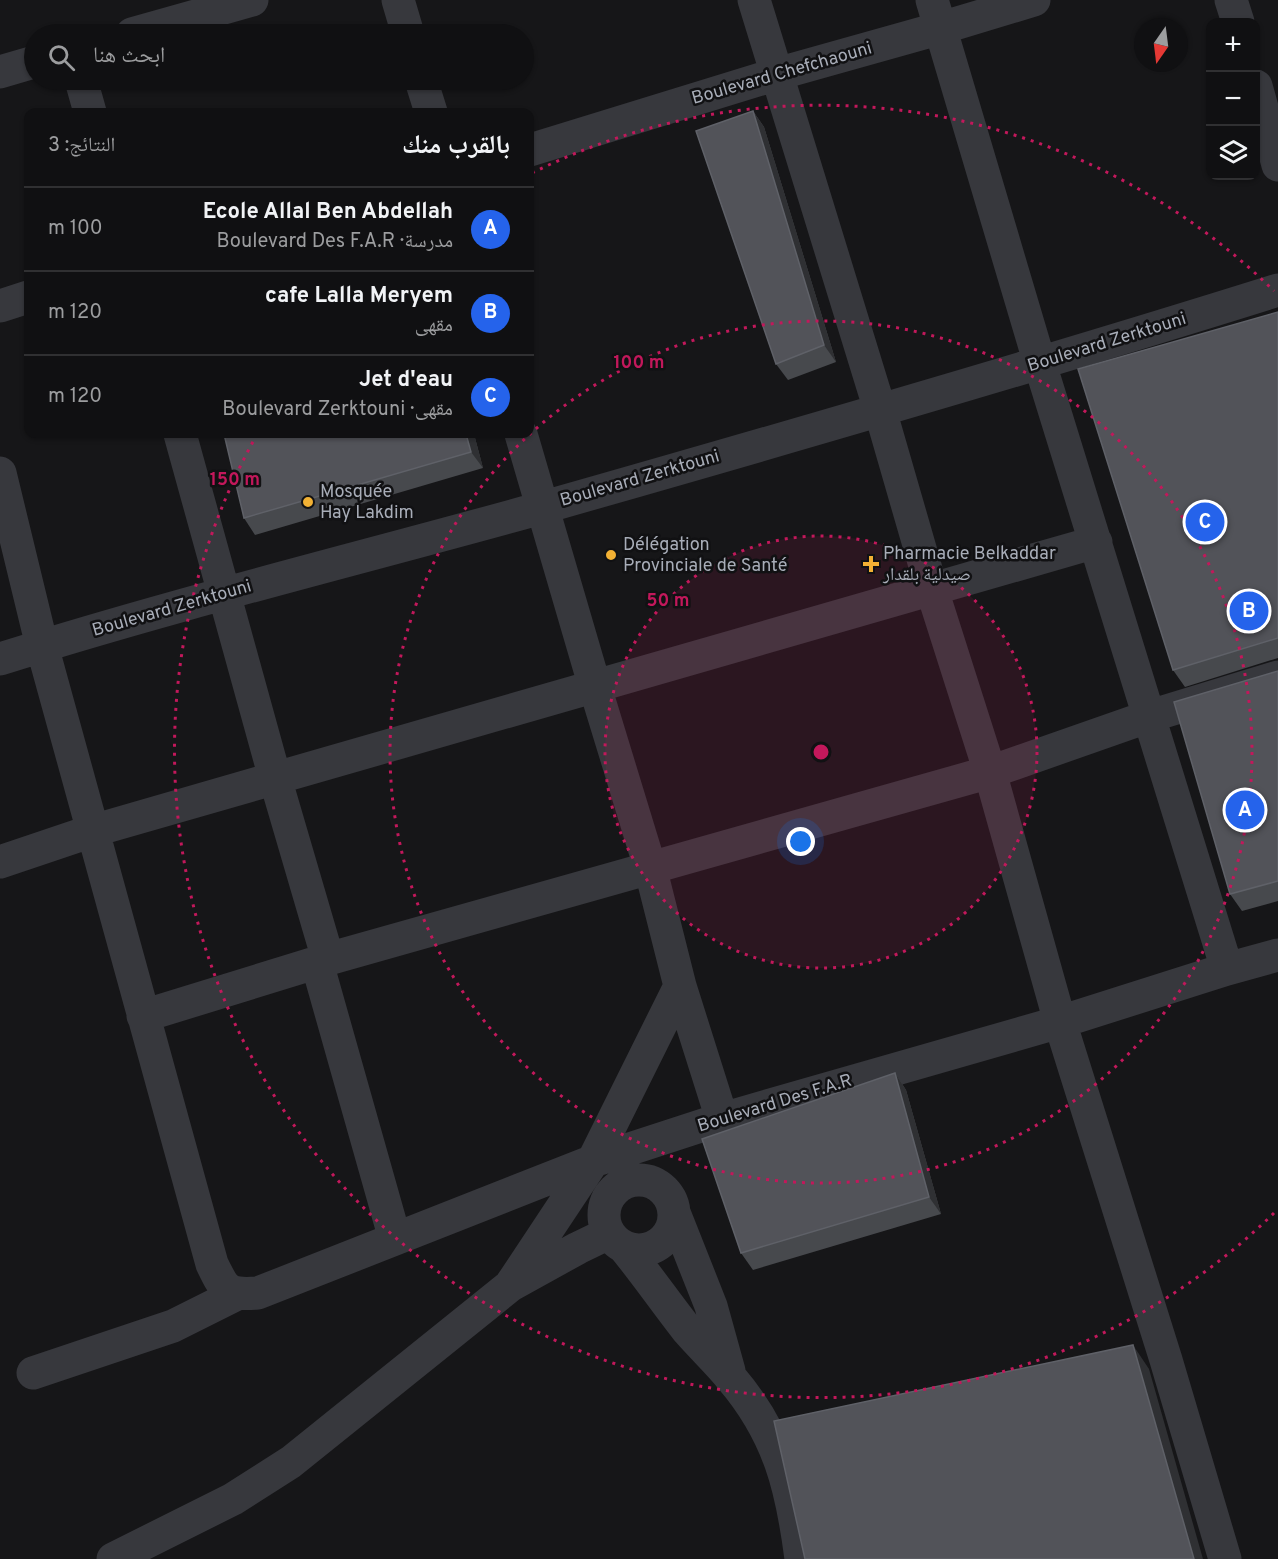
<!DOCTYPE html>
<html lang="ar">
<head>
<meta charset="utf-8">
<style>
	:root { --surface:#101012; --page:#1e1e20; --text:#f1f3f6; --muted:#9c9d9f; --line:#303032; --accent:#2563eb }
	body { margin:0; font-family:Overpass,"Noto Naskh Arabic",sans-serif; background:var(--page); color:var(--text); direction:rtl }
	.controls { position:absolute; right:18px; top:18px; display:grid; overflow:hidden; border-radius:12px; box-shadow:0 2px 4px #0004 }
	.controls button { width:54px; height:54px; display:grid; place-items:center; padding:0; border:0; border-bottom:2px solid var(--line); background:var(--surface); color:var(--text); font:30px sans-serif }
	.compass { position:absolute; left:1134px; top:18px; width:54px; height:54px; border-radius:50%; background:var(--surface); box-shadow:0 2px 4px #0004; rotate:194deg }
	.you { position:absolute; left:801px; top:842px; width:21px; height:21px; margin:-15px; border:4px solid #fff; border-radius:50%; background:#1a73e8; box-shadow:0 0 0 9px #1a73e833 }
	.badge { display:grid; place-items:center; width:39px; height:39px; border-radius:50%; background:var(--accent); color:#fff; font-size:20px; font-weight:700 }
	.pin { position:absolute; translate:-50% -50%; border:3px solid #fff; box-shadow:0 2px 6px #0006 }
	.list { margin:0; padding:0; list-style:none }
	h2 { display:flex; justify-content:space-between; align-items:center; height:78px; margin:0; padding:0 24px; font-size:26px }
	h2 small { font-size:20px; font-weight:400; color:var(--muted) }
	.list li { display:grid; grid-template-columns:39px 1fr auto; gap:18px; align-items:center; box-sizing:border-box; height:84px; padding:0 24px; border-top:2px solid var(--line) }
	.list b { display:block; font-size:22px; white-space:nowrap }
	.list p { margin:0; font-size:20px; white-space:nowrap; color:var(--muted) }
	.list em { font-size:20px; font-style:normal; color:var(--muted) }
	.icon { flex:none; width:33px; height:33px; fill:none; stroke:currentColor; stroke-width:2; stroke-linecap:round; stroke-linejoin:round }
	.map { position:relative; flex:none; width:1278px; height:1559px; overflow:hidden; direction:ltr }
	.search { position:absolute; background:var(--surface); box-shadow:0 2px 4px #0004; left:24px; top:24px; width:510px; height:66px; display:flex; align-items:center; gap:15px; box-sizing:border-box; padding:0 21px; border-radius:33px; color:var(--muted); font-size:22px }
	.panel { position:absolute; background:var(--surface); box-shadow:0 2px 4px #0004; left:24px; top:108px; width:510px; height:330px; border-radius:12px; direction:rtl }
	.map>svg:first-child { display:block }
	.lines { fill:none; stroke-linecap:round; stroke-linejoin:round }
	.minor { stroke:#37383d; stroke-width:33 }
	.wall { fill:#47494d }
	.shaded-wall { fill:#2f3033 }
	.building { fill:#525359; stroke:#5f6168; stroke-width:1.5 }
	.ring { fill:none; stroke:#c2185b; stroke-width:3; stroke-dasharray:3 6 }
	.poi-dot { fill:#f2b134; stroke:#111113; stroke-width:2 }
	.labels { text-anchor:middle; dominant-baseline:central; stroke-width:5; stroke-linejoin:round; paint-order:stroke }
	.street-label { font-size:18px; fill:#a8adb8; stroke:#111113 }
	.poi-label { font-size:18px; fill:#a8adb8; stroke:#111113; text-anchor:start }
	.centre { fill:#c2185b; stroke:#111113; stroke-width:3 }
	.ring-label { font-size:18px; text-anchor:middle; font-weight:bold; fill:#c2185b; stroke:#111113; stroke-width:5; stroke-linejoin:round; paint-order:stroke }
</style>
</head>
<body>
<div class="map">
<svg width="1278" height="1559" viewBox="0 0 1278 1559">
	<rect width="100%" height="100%" fill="#161618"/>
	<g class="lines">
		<!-- minor -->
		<path class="minor" d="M398 0 408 34
			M754 0 880 410 932 590 990 772 1060 1022 1166 1360 1225 1559
			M932 0 1040 364 1227 969
			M1231 0 1238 22
			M132 34 252 0
			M0 72 34 62
			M81 80 90 112
			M421 80 431 112
			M1256 86 1278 165
			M530 150 777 74 941 28 1034 0
			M0 306 28 297
			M180 434 275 778 328 959
			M521 434 595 687 650 867 680 986 722 1119
			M0 473 42 646 212 1264C225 1291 227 1295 258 1293L593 1161 722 1119 1060 1022 1227 969 1278 955
			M0 659C178 603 361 558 541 508 787 438 1033 367 1278 290
			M0 862 92 831 1096 542
			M317 963 395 1239
			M143 1016 328 959 990 772 1150 716 1278 677
			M604 1215a35 35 0 1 1 70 0a35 35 0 1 1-70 0Z
			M675 1215 711 1306 729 1371
			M624 1247C646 1274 666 1303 688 1331 702 1347 718 1362 731 1378 779 1434 792 1488 801 1559
			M512 1283 593 1161 680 986
			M33 1373 173 1326 237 1294
			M113 1559 233 1499 291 1462 511 1285 578 1248 609 1233"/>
	</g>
	<!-- wall -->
	<path class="wall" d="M753 111 764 127 836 362 788 380 776 364Z
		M1278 312V658L1185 687 1173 670Z
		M224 434H474L483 468 255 535 244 518Z
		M1278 671V901L1242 911 1230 894Z
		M895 1073 906 1090 941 1214 753 1270 741 1253Z"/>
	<!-- shaded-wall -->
	<path class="shaded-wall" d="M753 111 764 127 836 362 824 345Z
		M466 434H474L483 468 471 452Z
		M895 1073 906 1090 941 1214 929 1197Z
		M1133 1345 1149 1369 1203 1559H1194Z"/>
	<!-- building -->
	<path class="building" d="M753 111 824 345 776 364 696 131Z
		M1278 312V638L1173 670 1078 369Z
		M224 434H466L471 452 244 518Z
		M1278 671V881L1230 894 1174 702Z
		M895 1073 929 1197 741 1253 702 1139Z
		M1133 1345 1194 1559H805L774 1421Z"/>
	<!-- distance rings -->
	<circle cx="821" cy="752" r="216" fill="#c2185b" fill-opacity=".12"/>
	<g class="ring">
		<circle cx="821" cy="752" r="216"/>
		<circle cx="821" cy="752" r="431"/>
		<path d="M1274 1213A647 647 0 0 1 255 438M532 173A647 647 0 0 1 1274 291"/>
	</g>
	<!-- markers -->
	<g class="poi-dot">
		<circle cx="308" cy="502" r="6"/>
		<circle cx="611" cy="555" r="6"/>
		<path d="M868 555h6v6h6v6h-6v6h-6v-6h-6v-6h6z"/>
	</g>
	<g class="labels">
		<!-- street labels -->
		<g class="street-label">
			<text transform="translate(782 74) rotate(-16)">Boulevard Chefchaouni</text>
			<text transform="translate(1107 343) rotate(-17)">Boulevard Zerktouni</text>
			<text transform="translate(640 479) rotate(-16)">Boulevard Zerktouni</text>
			<text transform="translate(172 609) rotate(-16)">Boulevard Zerktouni</text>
			<text transform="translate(775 1104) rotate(-17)">Boulevard Des F.A.R</text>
		</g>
		<!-- poi labels -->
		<g class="poi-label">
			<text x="320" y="492">Mosquée<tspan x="320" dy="21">Hay Lakdim</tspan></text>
			<text x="623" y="545">Délégation<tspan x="623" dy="21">Provinciale de Santé</tspan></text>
			<text x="883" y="554">Pharmacie Belkaddar<tspan x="883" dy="21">صيدلية بلقدار</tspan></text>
		</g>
	</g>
	<circle cx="821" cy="752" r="9" class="centre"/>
	<g class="ring-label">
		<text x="639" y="368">100 m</text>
		<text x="235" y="485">150 m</text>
		<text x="668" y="606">50 m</text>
	</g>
</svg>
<div class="controls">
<button>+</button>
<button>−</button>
<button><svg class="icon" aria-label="layers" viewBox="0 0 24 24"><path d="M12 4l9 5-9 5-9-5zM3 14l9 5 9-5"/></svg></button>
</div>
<svg class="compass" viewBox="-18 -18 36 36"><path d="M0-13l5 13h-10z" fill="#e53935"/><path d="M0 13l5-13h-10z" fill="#9c9d9f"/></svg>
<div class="you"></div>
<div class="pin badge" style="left:1245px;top:810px">A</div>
<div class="pin badge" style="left:1249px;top:611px">B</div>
<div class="pin badge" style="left:1205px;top:522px">C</div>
<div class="search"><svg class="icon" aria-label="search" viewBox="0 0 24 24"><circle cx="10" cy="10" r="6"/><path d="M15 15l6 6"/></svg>ابحث هنا</div>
<section class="panel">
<h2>بالقرب منك<small>النتائج: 3</small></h2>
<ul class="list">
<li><span class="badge">A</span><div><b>Ecole Allal Ben Abdellah</b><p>مدرسة · Boulevard Des F.A.R</p></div><em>100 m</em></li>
<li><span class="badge">B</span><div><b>cafe Lalla Meryem</b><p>مقهى</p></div><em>120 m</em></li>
<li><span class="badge">C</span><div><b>Jet d'eau</b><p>مقهى · Boulevard Zerktouni</p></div><em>120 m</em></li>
</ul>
</section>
</div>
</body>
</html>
